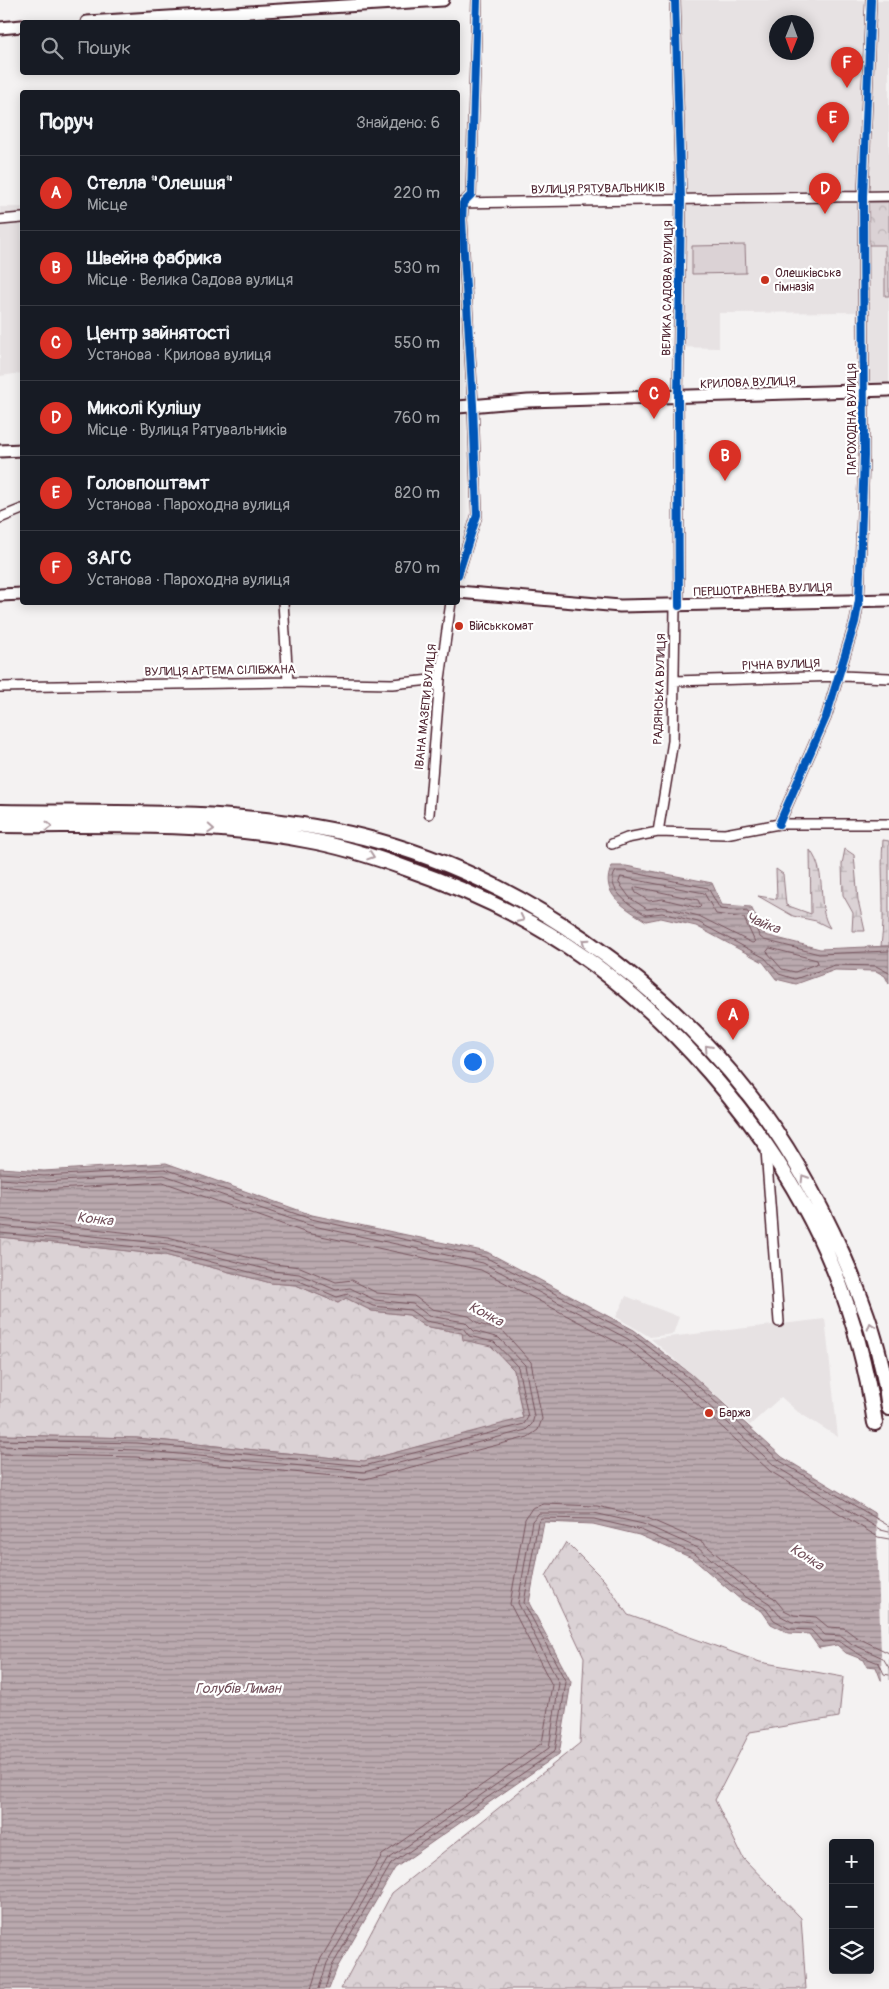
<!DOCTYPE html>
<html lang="uk">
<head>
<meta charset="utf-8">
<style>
	:root { --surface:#171b24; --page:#242831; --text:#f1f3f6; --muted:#9ea1a6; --line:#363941; --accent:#d93025 }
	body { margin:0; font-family:Pangolin,sans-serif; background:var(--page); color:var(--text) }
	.controls { position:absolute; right:15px; bottom:15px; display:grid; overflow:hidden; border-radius:5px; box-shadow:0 2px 12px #0003 }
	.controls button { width:45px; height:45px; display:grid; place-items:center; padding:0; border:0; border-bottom:1px solid var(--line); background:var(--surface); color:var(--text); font:25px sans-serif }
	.compass { position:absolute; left:769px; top:15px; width:45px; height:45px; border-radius:50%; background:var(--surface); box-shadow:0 2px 12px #0003; rotate:181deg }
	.you { position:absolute; left:472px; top:1061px; width:18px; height:18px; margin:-12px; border:4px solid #fff; border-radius:50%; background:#1a73e8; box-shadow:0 0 0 8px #1a73e833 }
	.badge { display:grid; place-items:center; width:32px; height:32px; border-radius:50%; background:var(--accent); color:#fff; font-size:16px; font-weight:700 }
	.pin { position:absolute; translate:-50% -41px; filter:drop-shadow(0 1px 2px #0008) }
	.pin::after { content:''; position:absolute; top:26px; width:18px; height:15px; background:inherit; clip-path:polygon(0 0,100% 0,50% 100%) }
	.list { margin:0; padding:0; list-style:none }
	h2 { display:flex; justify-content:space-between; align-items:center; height:65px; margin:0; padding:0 20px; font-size:21px }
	h2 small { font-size:16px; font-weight:400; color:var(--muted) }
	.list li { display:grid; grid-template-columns:32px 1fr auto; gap:15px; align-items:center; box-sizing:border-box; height:75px; padding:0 20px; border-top:1px solid var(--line) }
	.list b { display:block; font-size:19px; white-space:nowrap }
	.list p { margin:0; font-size:16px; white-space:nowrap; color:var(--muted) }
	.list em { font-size:16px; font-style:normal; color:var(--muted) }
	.icon { flex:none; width:28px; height:28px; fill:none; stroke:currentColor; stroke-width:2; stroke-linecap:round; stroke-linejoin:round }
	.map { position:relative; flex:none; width:889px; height:1989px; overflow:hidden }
	.search { position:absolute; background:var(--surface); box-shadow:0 2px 12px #0003; left:20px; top:20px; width:440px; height:55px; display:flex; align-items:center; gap:12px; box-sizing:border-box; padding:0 18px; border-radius:5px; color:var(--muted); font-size:19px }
	.panel { position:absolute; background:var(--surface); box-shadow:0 2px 12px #0003; left:20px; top:90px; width:440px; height:515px; border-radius:5px }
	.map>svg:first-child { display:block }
	.built { fill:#e7e2e3; fill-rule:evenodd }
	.forest { fill:url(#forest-crowns); stroke:#927880 }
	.wetland { fill:url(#wetland-marsh); stroke:#927880 }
	.garden { fill:#dbd2d5; stroke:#927880 }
	.water { fill:url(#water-rules); stroke:#8d727a }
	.pier { fill:#f4f2f2 }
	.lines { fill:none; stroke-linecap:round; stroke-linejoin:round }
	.shore { stroke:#77565f; stroke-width:1 }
	.minor-casing { stroke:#4a1f2b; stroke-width:12 }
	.tertiary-casing { stroke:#4a1f2b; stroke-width:15 }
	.trunk-casing { stroke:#4a1f2b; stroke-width:18 }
	.minor { stroke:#fff; stroke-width:9 }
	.tertiary { stroke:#fff; stroke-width:11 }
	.trunk { stroke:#fff; stroke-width:14 }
	.cycleway-casing { stroke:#fff; stroke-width:11 }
	.cycleway { stroke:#0057b8; stroke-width:8 }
	.oneway { stroke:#ae9aa0 }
	.poi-dot { fill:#c8321e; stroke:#fff; stroke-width:2 }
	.labels { text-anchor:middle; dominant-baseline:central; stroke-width:4.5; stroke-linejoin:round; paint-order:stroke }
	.street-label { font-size:12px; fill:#4a1f2b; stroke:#fff }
	.poi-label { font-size:12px; fill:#4a1f2b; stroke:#fff; text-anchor:start }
	.water-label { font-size:14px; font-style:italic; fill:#714f59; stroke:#fff }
</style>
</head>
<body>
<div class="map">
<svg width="889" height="1989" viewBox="0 0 889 1989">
	<defs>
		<pattern id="forest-crowns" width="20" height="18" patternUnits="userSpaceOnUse" patternTransform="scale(1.25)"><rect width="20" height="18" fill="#dbd2d5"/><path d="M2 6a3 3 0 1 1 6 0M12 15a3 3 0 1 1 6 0" fill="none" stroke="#bdb4b7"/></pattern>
		<pattern id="wetland-marsh" width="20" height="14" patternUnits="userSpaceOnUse" patternTransform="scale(1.25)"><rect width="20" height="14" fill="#dbd2d5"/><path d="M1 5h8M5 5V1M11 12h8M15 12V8" fill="none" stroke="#bdb4b7"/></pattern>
		<pattern id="water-rules" width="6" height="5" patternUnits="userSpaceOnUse" patternTransform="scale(1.25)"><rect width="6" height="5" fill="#baa9ae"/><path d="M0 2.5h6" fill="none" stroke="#99898e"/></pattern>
	</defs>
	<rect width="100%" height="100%" fill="#f4f2f2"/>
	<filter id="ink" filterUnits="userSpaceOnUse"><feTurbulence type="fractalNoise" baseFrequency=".02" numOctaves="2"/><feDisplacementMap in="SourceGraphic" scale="10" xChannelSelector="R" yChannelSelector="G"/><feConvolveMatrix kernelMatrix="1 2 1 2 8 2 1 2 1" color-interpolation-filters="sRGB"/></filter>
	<g filter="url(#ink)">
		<!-- built -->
		<path class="built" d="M669 0H889V399H858L856 312 719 313V348L672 347 674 203ZM776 22H806V52H776Z
			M0 207H22V373L0 376Z
			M626 1296 679 1317 673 1334 650 1337 616 1317Z
			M825 1319 838 1437 798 1412 781 1397 750 1425 651 1339Z"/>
		<!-- forest -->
		<path class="forest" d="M866 202H889V296H885V245H867Z
			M0 1237 165 1255 271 1283 296 1285 338 1303 346 1298 372 1311 409 1315 424 1326 462 1333 464 1340 491 1345 514 1370 523 1419 364 1461 137 1438 0 1435Z
			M566 1542 604 1580 628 1615 760 1662 843 1677 839 1717 750 1732 715 1800 743 1858 801 1918 806 1989H341L392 1893 580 1743 584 1657 546 1576Z"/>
		<!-- wetland -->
		<path class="wetland" d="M883 840 889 841V946H881C886 911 880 875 883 840Z
			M845 849 854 855 858 900 865 931H852L853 913 843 895 842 864Z
			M810 850C829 875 815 905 830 928L816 921 793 916 758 896 777 899 776 869 783 874 786 905 811 914Z"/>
		<!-- garden -->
		<path class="garden" d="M745 245 746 273 692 274V246Z"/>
		<!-- water -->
		<path class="water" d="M612 866H626L712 883 722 905 751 907 765 935 820 949 889 946V984L885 976 876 971 835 970 796 984 776 979 763 962 696 926 661 918 646 921C625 908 598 893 612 866Z
			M166 1163 312 1215 487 1252 634 1330 691 1374 782 1457 889 1522V1680H881L876 1667 867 1666 864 1660 846 1653 837 1645 819 1648 809 1634 789 1633 771 1624 762 1611 741 1600 692 1558 639 1535 593 1524 544 1522 529 1603 571 1682 559 1754 395 1868 337 1968 329 1989H0V1435L137 1438 364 1461 523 1418 514 1370 491 1346 463 1340 462 1333 424 1326 409 1315 372 1311 346 1298 338 1303 296 1285 271 1283 165 1255 0 1237V1168L44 1171Z"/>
		<!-- pier -->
		<path class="pier" d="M876 1511 889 1519V1682H882Z"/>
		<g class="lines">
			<!-- shore -->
			<path class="shore" d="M621 877 704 893 716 914 744 918 755 942 752 943 699 916 662 907 647 909 630 898 619 883Z
				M637 887 698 900 701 906 699 908 663 899 649 901 636 893 634 889Z
				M770 948 817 960 818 963 795 972 782 969 767 952Z
				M889 951 819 954 764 940 760 937 748 912 720 909 708 888 625 871H616C603 889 633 907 646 915L662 913 698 922 765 958 779 974 795 979 835 965 876 966 889 973
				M0 1173 44 1176 165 1169 311 1219 485 1257 632 1334 688 1377 780 1461 889 1526
				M0 1179 43 1182 164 1175 309 1225 483 1263 628 1339 683 1382 775 1466 881 1530 889 1532
				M0 1186 43 1190 163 1182 307 1233 481 1270 624 1346 679 1388 770 1471 878 1537 889 1539
				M0 1219 168 1237 274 1264 300 1267 336 1282 352 1280 377 1293 414 1296 432 1309 469 1316 479 1324 503 1331 531 1362 542 1419 538 1430 528 1437 365 1479 136 1457 0 1454
				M0 1226 167 1244 273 1271 299 1274 336 1290 350 1288 375 1300 413 1304 429 1316 465 1322 474 1331 499 1338 525 1365 534 1417 532 1424 526 1430 364 1472 137 1450 0 1446
				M0 1233 166 1250 272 1278 297 1280 337 1297 348 1294 373 1306 410 1310 426 1321 463 1328 469 1336 494 1342 518 1367 528 1417 524 1424 364 1466 137 1443 0 1440
				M311 1989 320 1960 382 1855 542 1743 552 1685 510 1604 525 1519 532 1508 544 1504 597 1506 645 1517 702 1542 752 1584 774 1598 784 1610 794 1615 816 1617 828 1627 844 1628 856 1637 889 1653
				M319 1989 327 1963 387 1860 549 1748 559 1683 518 1603 532 1521 539 1513H594L643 1524 698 1548 748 1590 769 1603 779 1615 792 1622 813 1624 825 1635 842 1636 852 1644 883 1658 889 1668
				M325 1989 332 1966 391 1864 555 1751 566 1682 524 1603 538 1522 541 1518 594 1519 641 1530 695 1554 744 1596 765 1608 774 1620 790 1629 811 1630 822 1642 839 1641C851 1650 866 1659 879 1663L884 1674 889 1675"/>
			<defs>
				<path id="minor" d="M675 0 681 200 678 397 679 606
					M460 203 889 196
					M0 220 22 218
					M0 518 22 509
					M458 575 477 515 473 405 462 220 463 203 471 195 477 0
					M283 602 288 682
					M674 681 842 676 889 678
					M0 687 288 682 392 684 440 679
					M429 814 440 679 451 602
					M779 824 826 717 855 622 859 600 864 456 863 196 871 0
					M658 832 673 741 675 606
					M612 844 627 838 658 832 725 834 779 824H889
					M766 1150 779 1322"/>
				<path id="tertiary" d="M87 22 443 0
					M0 28 22 26
					M458 407 528 401 889 390
					M0 451 22 450
					M458 592 620 606 889 600
					M0 595 22 594"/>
				<path id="trunk" d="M0 812C126 814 255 807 378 841 523 881 658 978 750 1096 788 1144 818 1199 843 1255 864 1303 883 1354 889 1408
					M0 825C101 826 206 821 306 840 341 846 375 857 408 869 451 884 492 902 532 924 659 996 779 1134 834 1270 854 1319 867 1371 875 1423"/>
			</defs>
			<!-- minor casing -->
			<use href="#minor" class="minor-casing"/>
			<!-- tertiary casing -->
			<use href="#tertiary" class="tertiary-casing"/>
			<!-- trunk casing -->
			<use href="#trunk" class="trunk-casing"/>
			<!-- minor -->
			<use href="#minor" class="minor"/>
			<!-- tertiary -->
			<use href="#tertiary" class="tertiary"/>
			<!-- trunk -->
			<use href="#trunk" class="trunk"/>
			<defs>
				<path id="cycleway" d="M675 0 681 200 678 397 679 606
					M458 575 477 515 473 405 462 220 463 203 471 195 477 0
					M779 824 826 717 855 622 859 600 864 456 863 196 871 0"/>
			</defs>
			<!-- cycleway casing -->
			<use href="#cycleway" class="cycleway-casing"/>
			<!-- cycleway -->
			<use href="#cycleway" class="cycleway"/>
		</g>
		<!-- one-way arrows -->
		<defs><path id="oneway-chevron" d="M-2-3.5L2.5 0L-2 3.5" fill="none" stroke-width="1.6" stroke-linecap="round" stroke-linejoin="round" transform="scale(1.25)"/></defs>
		<g class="oneway">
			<use href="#oneway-chevron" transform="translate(49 826)"/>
			<use href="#oneway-chevron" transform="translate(211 829) rotate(3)"/>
			<use href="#oneway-chevron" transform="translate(371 856) rotate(19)"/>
			<use href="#oneway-chevron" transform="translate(521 919) rotate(27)"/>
			<use href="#oneway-chevron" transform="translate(585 942) rotate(-147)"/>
			<use href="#oneway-chevron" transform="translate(708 1048) rotate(-132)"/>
			<use href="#oneway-chevron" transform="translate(804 1178) rotate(-122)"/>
			<use href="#oneway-chevron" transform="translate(871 1326) rotate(-107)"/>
		</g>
	</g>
	<!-- markers -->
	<g class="poi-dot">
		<circle cx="765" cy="280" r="5"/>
		<circle cx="459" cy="626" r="5"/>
		<circle cx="709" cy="1413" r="5"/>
	</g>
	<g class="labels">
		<!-- street labels -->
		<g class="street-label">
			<text transform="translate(598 189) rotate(-1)">ВУЛИЦЯ РЯТУВАЛЬНИКІВ</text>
			<text transform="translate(668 288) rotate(-89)">ВЕЛИКА САДОВА ВУЛИЦЯ</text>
			<text transform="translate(748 383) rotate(-2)">КРИЛОВА ВУЛИЦЯ</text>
			<text transform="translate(852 419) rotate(-90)">ПАРОХОДНА ВУЛИЦЯ</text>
			<text transform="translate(763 590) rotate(-2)">ПЕРШОТРАВНЕВА ВУЛИЦЯ</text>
			<text transform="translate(781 665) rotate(-2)">РІЧНА ВУЛИЦЯ</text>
			<text transform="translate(220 671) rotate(-1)">ВУЛИЦЯ АРТЕМА СІЛІБЖАНА</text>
			<text transform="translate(660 689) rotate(-88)">РАДЯНСЬКА ВУЛИЦЯ</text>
			<text transform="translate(426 707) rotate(-84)">ІВАНА МАЗЕПИ ВУЛИЦЯ</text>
		</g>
		<!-- poi labels -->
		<g class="poi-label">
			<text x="775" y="273">Олешківська<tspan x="775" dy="14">гімназія</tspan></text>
			<text x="469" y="626">Військкомат</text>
			<text x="719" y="1413">Баржа</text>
		</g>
		<!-- water labels -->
		<g class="water-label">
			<text transform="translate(763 923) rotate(22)">Чайка</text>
			<text transform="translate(95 1219) rotate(6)">Конка</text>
			<text transform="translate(486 1314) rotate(28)">Конка</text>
			<text transform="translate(807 1557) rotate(33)">Конка</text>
			<text x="238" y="1688">Голубів Лиман</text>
		</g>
	</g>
</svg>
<div class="controls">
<button>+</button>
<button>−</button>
<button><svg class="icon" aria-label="layers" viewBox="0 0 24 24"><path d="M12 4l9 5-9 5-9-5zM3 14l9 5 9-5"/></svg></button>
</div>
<svg class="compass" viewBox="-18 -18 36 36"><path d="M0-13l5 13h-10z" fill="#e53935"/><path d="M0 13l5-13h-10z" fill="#9ea1a6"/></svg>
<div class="you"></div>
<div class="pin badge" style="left:733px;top:1040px">A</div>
<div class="pin badge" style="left:725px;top:481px">B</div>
<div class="pin badge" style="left:654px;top:419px">C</div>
<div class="pin badge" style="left:825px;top:214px">D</div>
<div class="pin badge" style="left:833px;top:143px">E</div>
<div class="pin badge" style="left:847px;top:88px">F</div>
<div class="search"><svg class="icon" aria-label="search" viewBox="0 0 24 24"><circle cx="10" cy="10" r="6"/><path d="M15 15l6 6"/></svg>Пошук</div>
<section class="panel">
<h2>Поруч<small>Знайдено: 6</small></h2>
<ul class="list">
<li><span class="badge">A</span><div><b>Стелла &quot;Олешшя&quot;</b><p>Місце</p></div><em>220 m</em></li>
<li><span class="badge">B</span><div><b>Швейна фабрика</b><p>Місце · Велика Садова вулиця</p></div><em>530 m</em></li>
<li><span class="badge">C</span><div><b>Центр зайнятості</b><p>Установа · Крилова вулиця</p></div><em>550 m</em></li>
<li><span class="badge">D</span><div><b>Миколі Кулішу</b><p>Місце · Вулиця Рятувальників</p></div><em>760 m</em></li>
<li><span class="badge">E</span><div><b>Головпоштамт</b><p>Установа · Пароходна вулиця</p></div><em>820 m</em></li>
<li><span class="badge">F</span><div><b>ЗАГС</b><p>Установа · Пароходна вулиця</p></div><em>870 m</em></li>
</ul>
</section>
</div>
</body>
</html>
